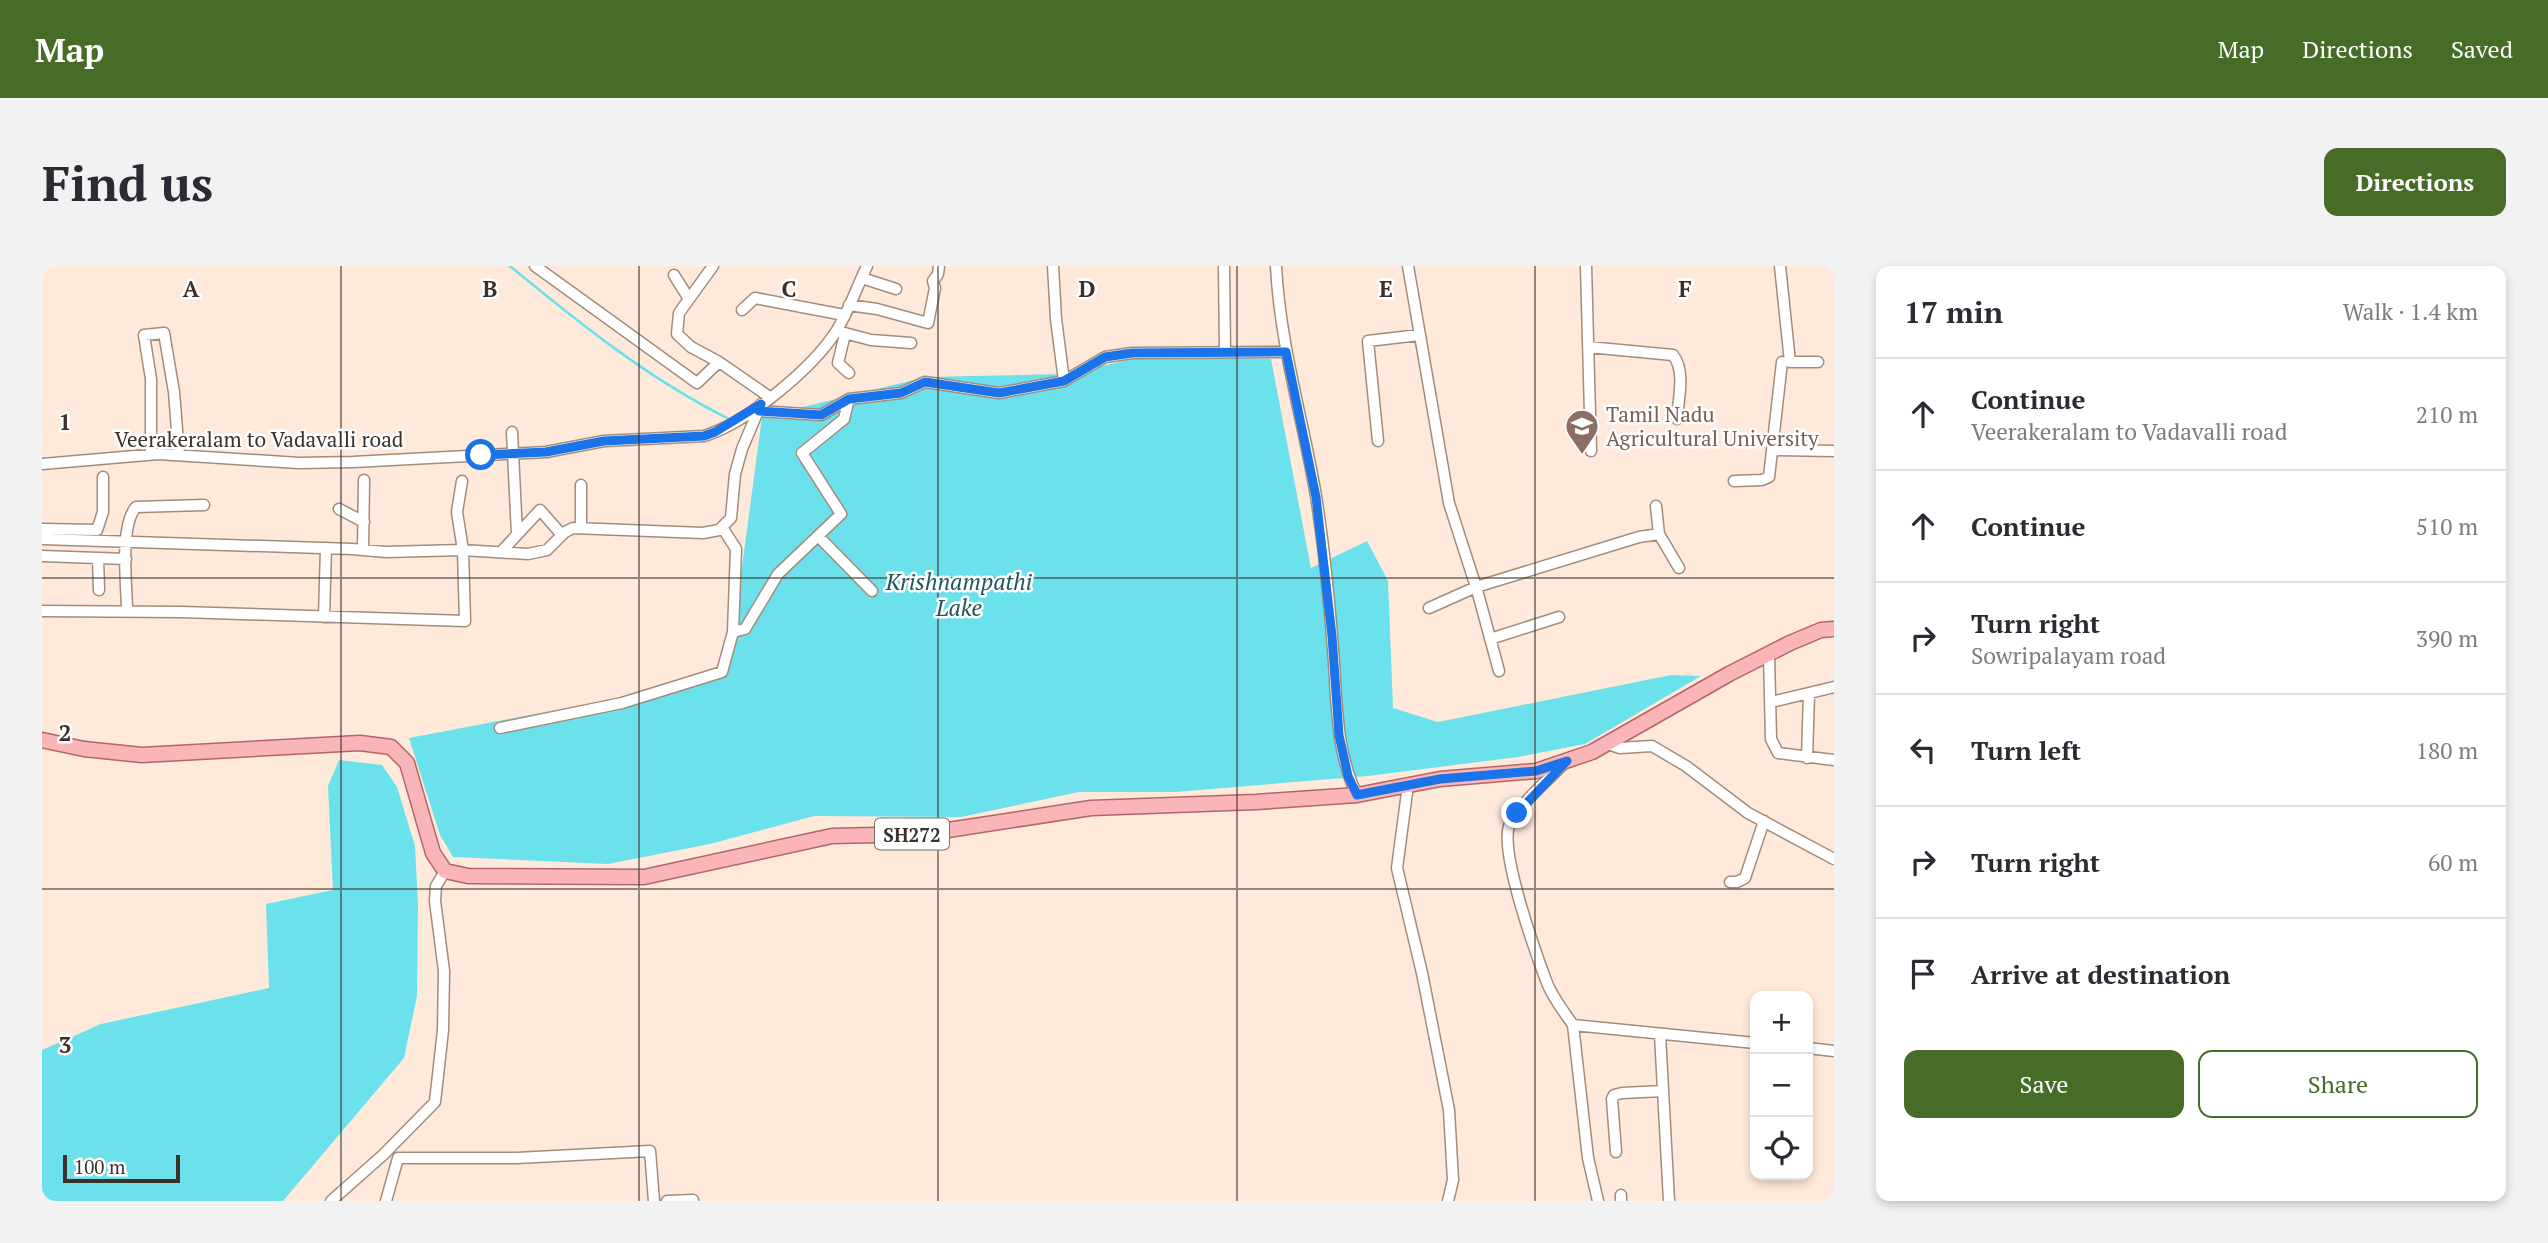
<!DOCTYPE html>
<html lang="en">
<head>
<meta charset="utf-8">
<style>
	:root { --surface:#fff; --page:#f2f2f3; --text:#2b2b33; --muted:#7c7c81; --line:#e1e1e2; --accent:#466c27 }
	body { margin:0; font-family:"PT Serif",serif; background:var(--page); color:var(--text) }
	.controls { position:absolute; right:21px; bottom:21px; display:grid; overflow:hidden; border-radius:14px; box-shadow:0 4px 10px #0003 }
	.controls button { width:63px; height:63px; display:grid; place-items:center; padding:0; border:0; border-bottom:2px solid var(--line); background:var(--surface); color:var(--text); font:35px sans-serif }
	.scale { position:absolute; left:21px; bottom:18px; width:117px; box-sizing:border-box; padding-left:7px; border:4px solid #3c312a; border-top:0; font-size:19px; line-height:24px; white-space:nowrap; color:#3c312a; -webkit-text-stroke:5px #fff; paint-order:stroke }
	.stop { position:absolute; width:21px; height:21px; margin:-16px; border:5px solid #1a73e8; border-radius:50%; background:#fff }
	.stop.end { background:#1a73e8; border-color:#fff; box-shadow:0 2px 7px #0008 }
	.list { margin:0; padding:0; list-style:none }
	h2 { display:flex; justify-content:space-between; align-items:center; height:91px; margin:0; padding:0 28px; font-size:30px }
	h2 small { font-size:23px; font-weight:400; color:var(--muted) }
	.list li { display:grid; grid-template-columns:46px 1fr auto; gap:21px; align-items:center; box-sizing:border-box; height:112px; padding:0 28px; border-top:2px solid var(--line) }
	.list b { display:block; font-size:26px; white-space:nowrap }
	.list p { margin:0; font-size:23px; white-space:nowrap; color:var(--muted) }
	.list em { font-size:23px; font-style:normal; color:var(--muted) }
	.actions { display:flex; gap:14px; padding:21px 28px }
	.actions a { flex:1; padding:16px 0; border:2px solid var(--accent); border-radius:14px; text-align:center; font-size:24px; color:var(--accent) }
	.actions .main { background:var(--accent); color:#fff }
	.icon { flex:none; width:38px; height:38px; fill:none; stroke:currentColor; stroke-width:2; stroke-linecap:round; stroke-linejoin:round }
	.map { position:relative; flex:none; width:1792px; height:935px; overflow:hidden; border-radius:14px }
	header { display:flex; align-items:center; gap:42px; box-sizing:border-box; height:98px; padding:0 35px; background:var(--accent); color:#fff }
	header strong { font-size:33px }
	nav { display:flex; gap:38px; margin-inline-start:auto; font-size:24px }
	.intro { display:flex; align-items:center; justify-content:space-between; box-sizing:border-box; height:168px; padding:0 42px }
	h1 { margin:0; font-size:49px }
	.button { padding:18px 32px; border-radius:14px; background:var(--accent); color:#fff; font-size:24px; font-weight:700 }
	main { display:flex; gap:42px; padding:0 42px }
	aside { flex:1; background:var(--surface); border-radius:14px; box-shadow:0 4px 10px #0003 }
	.map>svg:first-child { display:block }
	.water { fill:#6be1ec }
	.lines { fill:none; stroke-linecap:round; stroke-linejoin:round }
	.stream { stroke:#6be1ec; stroke-width:2.5 }
	.minor-casing { stroke:#a48c7a; stroke-width:13 }
	.major-casing { stroke:#b46666; stroke-width:17 }
	.minor { stroke:#fff; stroke-width:10 }
	.major { stroke:#f9b5b7; stroke-width:14 }
	.route { stroke:#1a73e8; stroke-width:9 }
	.grid { fill:none; stroke:#3c312a; stroke-width:2; stroke-opacity:0.55 }
	.labels { text-anchor:middle; dominant-baseline:central; stroke-width:5; stroke-linejoin:round; paint-order:stroke }
	.shield { fill:#fff; stroke:#766f6a; stroke-width:2 }
	.shield-label { font-size:19px; font-weight:bold; fill:#3c312a }
	.education-label { font-size:21px; fill:#785e54; stroke:#fff; text-anchor:start }
	.street-label { font-size:21px; fill:#3c312a; stroke:#fff }
	.water-label { font-size:23px; font-style:italic; fill:#23565b; stroke:#fff }
	.grid-label { font-size:23px; text-anchor:middle; font-weight:bold; fill:#3c312a; stroke:#fff; stroke-width:5; stroke-linejoin:round; paint-order:stroke }
</style>
</head>
<body>
<header>
<strong>Map</strong>
<nav><a>Map</a><a>Directions</a><a>Saved</a></nav>
</header>
<div class="intro"><h1>Find us</h1><a class="button">Directions</a></div>
<main>
<div class="map">
<svg width="1792" height="935" viewBox="0 0 1792 935">
	<rect width="100%" height="100%" fill="#ffe9da"/>
	<!-- water -->
	<path class="water" d="M1106 89 1229 93 1269 302 1325 275 1346 315 1351 442 1396 456 1629 409 1659 410 1543 478 1476 491 1326 510 1133 526H1037L919 551 772 550 668 578 566 598 411 591 398 569 367 472 666 415 690 376 720 151 884 111 1027 108Z
		M297 494 340 499 355 521 373 580 376 638 375 730 362 792 241 935H0V784L59 758 227 722 224 638 291 624 286 520Z"/>
	<g class="lines">
		<!-- stream -->
		<path class="stream" d="M468 0C537 57 608 114 689 154"/>
		<defs>
			<path id="minor" d="M493 0 655 117 677 96 729 132
				M671 0 637 47 635 68 649 81 677 96
				M1011 0 1014 53 1022 115
				M1182 0 1183 86
				M1234 0C1238 79 1261 153 1274 230 1282 281 1287 332 1291 383 1295 432 1293 484 1315 529
				M1366 0 1407 237 1435 324 1457 405
				M1544 0 1549 185
				M1738 0 1748 96H1776
				M632 9 647 33
				M820 12 854 23
				M807 39 835 43 886 57 893 22 891 15 896 8 897 0
				M700 44 713 32 802 49
				M795 65 829 74 869 77
				M803 68 796 97 807 107
				M1546 81 1631 89C1644 105 1636 134 1635 153
				M717 145 779 149 807 133 859 127 883 116 957 127 1022 115 1063 91 1090 87 1244 86
				M470 166 475 268
				M1336 175 1326 75 1377 69
				M1730 184 1792 185
				M109 188V113L102 69 122 67 132 126 137 189
				M0 198 116 188 257 197 311 196 504 186 562 175 662 170C705 157 771 102 795 64 807 44 815 21 825 0
				M1692 215 1720 214 1727 211 1740 96
				M539 219V262
				M1614 240 1617 268 1637 302
				M297 243 322 256
				M0 263 55 264 61 246V211
				M776 270 830 325
				M0 273 310 283 344 286 421 284 486 288 505 284 523 266 531 262 661 267 677 264 689 252 693 208 700 183 719 138
				M321 284 322 214
				M459 286 498 244 520 269
				M0 290 84 293
				M56 292 57 324
				M1387 342 1434 321 1597 271 1617 268
				M0 345 139 346 423 355 421 284 415 246 420 215
				M85 346C85 319 77 261 94 241L162 239
				M282 351 284 282
				M691 366 703 363 736 308 799 248 760 187 802 153 807 133
				M1448 373 1517 351
				M1727 389 1729 473 1736 487 1792 494
				M1729 436 1792 421
				M458 462 580 437 680 406 691 366 694 283 680 261
				M1566 478 1578 482 1610 480 1644 500 1706 547 1792 593
				M1765 492 1767 428
				M1525 495C1511 509 1472 543 1467 560 1458 588 1494 688 1505 717 1511 732 1522 746 1531 759L1713 777
				M1366 519 1355 602 1380 707 1407 844 1411 914 1406 935
				M1688 616H1695L1703 612 1722 555
				M1531 759 1546 892 1556 935
				M1618 768 1627 935
				M1766 782 1792 785
				M1574 886 1570 833 1572 829 1580 827 1621 825
				M1579 929V935
				M289 935 341 889 393 836 401 764 402 705 393 635 394 620 403 605
				M344 935 356 892H475L608 885 612 935
				M625 935 651 934"/>
			<path id="major" d="M0 474 42 483 100 489 318 477 349 481 365 497 391 587 403 605 426 610 602 611 790 570 880 568 1049 542 1214 536 1315 529 1398 513 1494 505 1550 486 1687 408 1748 377 1779 364 1792 363"/>
		</defs>
		<!-- minor casing -->
		<use href="#minor" class="minor-casing"/>
		<!-- major casing -->
		<use href="#major" class="major-casing"/>
		<!-- minor -->
		<use href="#minor" class="minor"/>
		<!-- major -->
		<use href="#major" class="major"/>
	</g>
	<g class="lines">
		<!-- route -->
		<path class="route" d="M439 189 504 186 562 175 662 170 673 166 719 138 717 145 779 149 807 133 859 127 883 116 957 127 1022 115 1063 91 1090 87 1244 86 1274 231 1290 370 1297 469 1306 510 1315 529 1398 513 1494 505 1525 495 1475 547"/>
	</g>
	<!-- grid -->
	<path class="grid" d="M299 0V935M597 0V935M896 0V935M1195 0V935M1493 0V935M0 312H1792M0 623H1792"/>
	<!-- icons -->
	<defs>
		<symbol id="university-pin" viewBox="-11 -11 22 30"><path d="M0 17L-7.5 6A9.5 9.5 0 1 1 7.5 6Z" fill="#8d6e63" stroke="#fff"/><path d="M0-5L7-2L0 1L-7-2ZM-4 1L0 2.5L4 1V4Q0 6-4 4Z" fill="#fff"/></symbol>
	</defs>
	<g fill-rule="evenodd">
		<use href="#university-pin" x="1521" y="141" width="38" height="52"/>
	</g>
	<g class="labels">
		<!-- shield labels -->
		<rect class="shield" x="833" y="552.5" width="74" height="31" rx="5"/>
		<g class="shield-label">
			<text x="870" y="568">SH272</text>
		</g>
		<!-- education labels -->
		<g class="education-label">
			<text x="1564" y="148">Tamil Nadu<tspan x="1564" dy="24">Agricultural University</tspan></text>
		</g>
		<!-- street labels -->
		<g class="street-label">
			<text x="217" y="173">Veerakeralam to Vadavalli road</text>
		</g>
		<!-- water labels -->
		<g class="water-label">
			<text x="917" y="315">Krishnampathi<tspan x="917" dy="26">Lake</tspan></text>
		</g>
	</g>
	<g class="grid-label">
		<text x="149" y="31">A</text>
		<text x="448" y="31">B</text>
		<text x="747" y="31">C</text>
		<text x="1045" y="31">D</text>
		<text x="1344" y="31">E</text>
		<text x="1643" y="31">F</text>
		<text x="23" y="164">1</text>
		<text x="23" y="475">2</text>
		<text x="23" y="787">3</text>
	</g>
</svg>
<div class="controls">
<button>+</button>
<button>−</button>
<button><svg class="icon" aria-label="locate" viewBox="0 0 24 24"><circle cx="12" cy="12" r="6"/><path d="M12 2v4M12 18v4M2 12h4M18 12h4"/></svg></button>
</div>
<div class="scale">100 m</div>
<div class="stop" style="left:439px;top:189px"></div>
<div class="stop end" style="left:1475px;top:547px"></div>
</div>
<aside>
<h2>17 min<small>Walk · 1.4 km</small></h2>
<ul class="list">
<li><svg class="icon" aria-label="ahead" viewBox="0 0 24 24"><path d="M12 20V5M6 11l6-6 6 6"/></svg><div><b>Continue</b><p>Veerakeralam to Vadavalli road</p></div><em>210 m</em></li>
<li><svg class="icon" aria-label="ahead" viewBox="0 0 24 24"><path d="M12 20V5M6 11l6-6 6 6"/></svg><div><b>Continue</b></div><em>510 m</em></li>
<li><svg class="icon" aria-label="right" viewBox="0 0 24 24"><path d="M7 20v-9h11M14 6l5 5-5 5"/></svg><div><b>Turn right</b><p>Sowripalayam road</p></div><em>390 m</em></li>
<li><svg class="icon" aria-label="left" viewBox="0 0 24 24"><path d="M17 20v-9H6M10 6l-5 5 5 5"/></svg><div><b>Turn left</b></div><em>180 m</em></li>
<li><svg class="icon" aria-label="right" viewBox="0 0 24 24"><path d="M7 20v-9h11M14 6l5 5-5 5"/></svg><div><b>Turn right</b></div><em>60 m</em></li>
<li><svg class="icon" aria-label="arrive" viewBox="0 0 24 24"><path d="M6 21V4h12l-3 4 3 4H6"/></svg><div><b>Arrive at destination</b></div></li>
</ul>
<div class="actions"><a class="main">Save</a><a>Share</a></div>
</aside>
</main>
</body>
</html>
